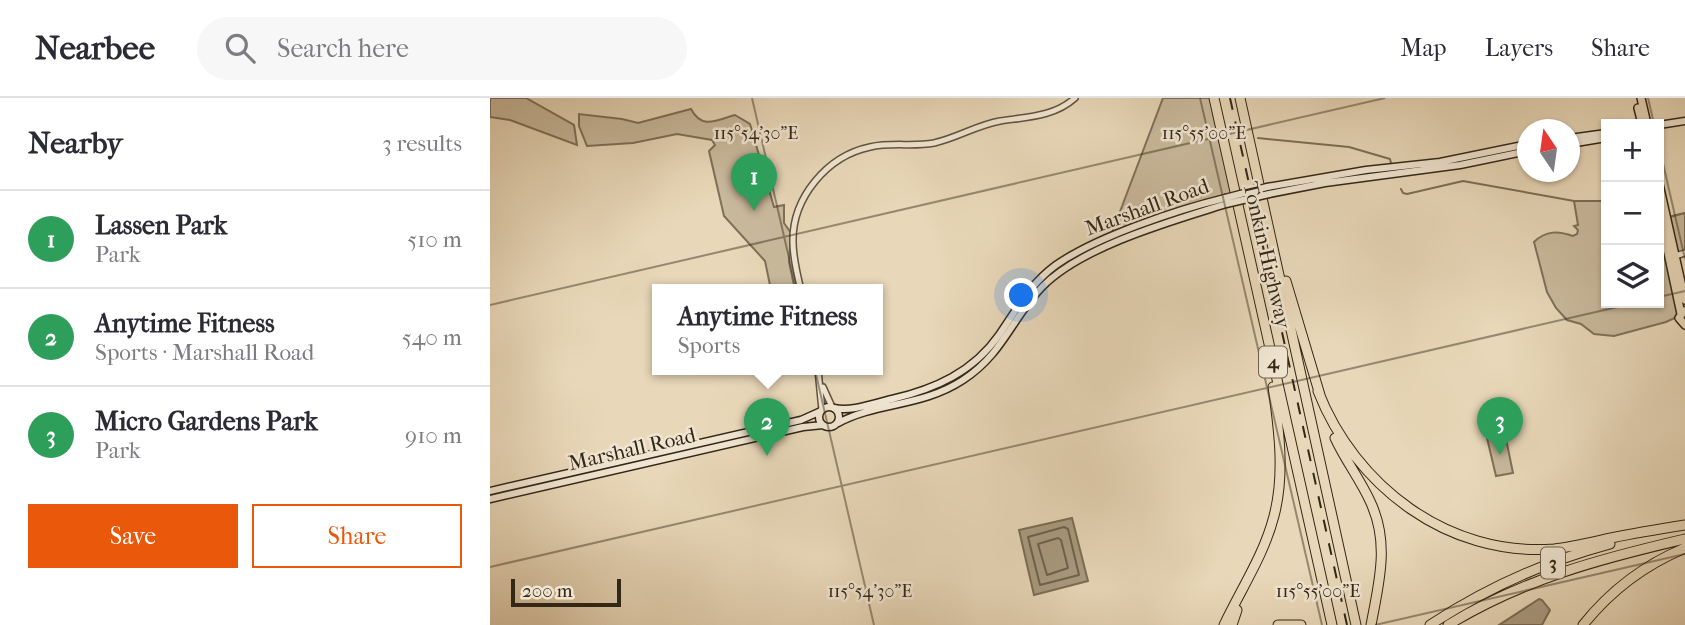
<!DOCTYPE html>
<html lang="en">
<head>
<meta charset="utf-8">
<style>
	:root { --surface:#fff; --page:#f7f7f7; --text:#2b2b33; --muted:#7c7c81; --line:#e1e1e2; --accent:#ea580c }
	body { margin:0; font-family:"IM FELL French Canon",serif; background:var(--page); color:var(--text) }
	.controls { position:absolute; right:21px; top:21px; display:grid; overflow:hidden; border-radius:0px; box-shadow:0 2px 5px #0004 }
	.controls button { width:63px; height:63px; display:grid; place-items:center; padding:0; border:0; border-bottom:2px solid var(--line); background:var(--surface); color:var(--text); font:35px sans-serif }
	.compass { position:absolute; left:1027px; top:21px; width:63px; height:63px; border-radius:50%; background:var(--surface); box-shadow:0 2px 5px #0004; rotate:347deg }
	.scale { position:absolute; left:21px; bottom:18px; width:110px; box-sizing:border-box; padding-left:7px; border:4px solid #332716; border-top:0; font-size:19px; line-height:24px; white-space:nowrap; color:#332716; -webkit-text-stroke:5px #f0e5d1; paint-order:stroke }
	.you { position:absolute; left:532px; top:198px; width:24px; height:24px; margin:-18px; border:5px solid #fff; border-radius:50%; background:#1a73e8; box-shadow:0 0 0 10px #1a73e833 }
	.badge { display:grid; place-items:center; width:46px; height:46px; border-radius:50%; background:var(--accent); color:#fff; font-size:23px; font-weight:700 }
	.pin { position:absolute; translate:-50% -58px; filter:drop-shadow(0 2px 4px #0008) }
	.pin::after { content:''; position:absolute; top:37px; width:24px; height:21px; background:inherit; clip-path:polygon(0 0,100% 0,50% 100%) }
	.popup { position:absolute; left:162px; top:186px; width:231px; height:91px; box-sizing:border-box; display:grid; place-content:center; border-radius:0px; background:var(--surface); filter:drop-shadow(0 2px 5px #0005); font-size:23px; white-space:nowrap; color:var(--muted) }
	.popup b { font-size:26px; color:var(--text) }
	.popup::after { content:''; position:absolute; left:50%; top:100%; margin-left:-14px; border:14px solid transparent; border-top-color:var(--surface) }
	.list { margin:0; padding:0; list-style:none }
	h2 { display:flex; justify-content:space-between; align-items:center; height:91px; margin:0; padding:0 28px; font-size:30px }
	h2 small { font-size:23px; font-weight:400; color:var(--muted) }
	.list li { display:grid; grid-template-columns:46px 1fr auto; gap:21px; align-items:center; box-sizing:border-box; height:98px; padding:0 28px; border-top:2px solid var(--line) }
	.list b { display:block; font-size:26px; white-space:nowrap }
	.list p { margin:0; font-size:23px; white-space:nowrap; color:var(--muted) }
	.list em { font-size:23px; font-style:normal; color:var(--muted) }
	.actions { display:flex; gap:14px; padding:21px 28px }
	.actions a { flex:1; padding:16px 0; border:2px solid var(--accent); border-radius:0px; text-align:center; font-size:24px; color:var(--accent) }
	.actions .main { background:var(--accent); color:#fff }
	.icon { flex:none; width:38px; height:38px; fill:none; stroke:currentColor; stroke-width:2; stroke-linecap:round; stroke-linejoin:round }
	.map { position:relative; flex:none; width:1195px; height:527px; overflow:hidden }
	header { display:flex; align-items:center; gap:42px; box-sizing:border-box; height:98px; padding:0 35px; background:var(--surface); border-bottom:2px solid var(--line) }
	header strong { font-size:33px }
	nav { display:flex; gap:38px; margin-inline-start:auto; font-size:24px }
	.search { width:490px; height:63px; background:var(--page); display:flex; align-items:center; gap:18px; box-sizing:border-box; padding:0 24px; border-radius:38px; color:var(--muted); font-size:26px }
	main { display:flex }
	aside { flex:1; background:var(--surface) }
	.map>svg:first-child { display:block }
	.green { fill:#c9b99c; stroke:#7e7059; stroke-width:2 }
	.water { fill:#aa9b81; stroke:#7a6d56; stroke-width:2 }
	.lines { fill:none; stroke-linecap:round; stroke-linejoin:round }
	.shore { stroke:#6e614c; stroke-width:2 }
	.stream { stroke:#7a6d56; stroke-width:2 }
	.tertiary-casing { stroke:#60533e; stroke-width:8 }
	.secondary-casing { stroke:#332716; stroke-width:9 }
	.primary-casing { stroke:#332716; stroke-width:10 }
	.motorway-casing { stroke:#332716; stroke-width:11 }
	.tertiary { stroke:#f0e5d1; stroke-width:5 }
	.secondary { stroke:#f0e5d1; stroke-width:6 }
	.primary { stroke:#e8d7b8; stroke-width:7 }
	.motorway { stroke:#e8d7b8; stroke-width:9 }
	.rail { stroke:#332716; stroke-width:2; stroke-dasharray:12 12; stroke-linecap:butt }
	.secondary-bridge-casing { stroke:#332716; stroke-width:9; stroke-linecap:butt }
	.secondary-bridge { stroke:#f0e5d1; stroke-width:6 }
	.ticks { fill:none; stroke:#332716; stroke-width:2; stroke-opacity:0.45 }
	.labels { text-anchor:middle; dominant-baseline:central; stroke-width:5; stroke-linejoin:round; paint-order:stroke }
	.shield { fill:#f0e5d1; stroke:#6c604e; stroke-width:2 }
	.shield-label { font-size:19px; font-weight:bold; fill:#332716 }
	.street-label { font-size:21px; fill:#332716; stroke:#f0e5d1 }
	.ticks-label { font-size:18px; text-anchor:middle; fill:#332716; stroke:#f0e5d1; stroke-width:5; stroke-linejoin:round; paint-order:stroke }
</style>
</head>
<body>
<header>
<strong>Nearbee</strong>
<div class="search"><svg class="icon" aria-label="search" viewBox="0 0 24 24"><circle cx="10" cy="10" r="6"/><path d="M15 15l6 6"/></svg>Search here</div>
<nav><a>Map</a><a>Layers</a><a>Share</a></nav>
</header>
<main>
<aside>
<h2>Nearby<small>3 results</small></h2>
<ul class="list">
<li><span class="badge" style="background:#2e9e5b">1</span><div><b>Lassen Park</b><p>Park</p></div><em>510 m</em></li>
<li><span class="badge" style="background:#2e9e5b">2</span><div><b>Anytime Fitness</b><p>Sports · Marshall Road</p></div><em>540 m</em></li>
<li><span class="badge" style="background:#2e9e5b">3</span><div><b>Micro Gardens Park</b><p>Park</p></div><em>910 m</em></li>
</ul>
<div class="actions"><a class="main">Save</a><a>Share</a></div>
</aside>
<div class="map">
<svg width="1195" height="527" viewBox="0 0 1195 527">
	<rect width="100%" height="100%" fill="#e8d7b8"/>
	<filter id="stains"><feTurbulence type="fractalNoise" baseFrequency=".00286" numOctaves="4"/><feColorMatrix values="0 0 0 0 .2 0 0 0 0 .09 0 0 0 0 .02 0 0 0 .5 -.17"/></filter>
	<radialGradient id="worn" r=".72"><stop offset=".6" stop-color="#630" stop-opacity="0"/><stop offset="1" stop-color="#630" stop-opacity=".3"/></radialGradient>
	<!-- green -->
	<path class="green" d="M0 0H36L84 27 87 47 20 22 0 19Z
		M673 0H724L746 97 620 140Z
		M201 11C212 32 227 22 245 17L260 26 284 109 294 107V125L301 135 299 164 305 192H281L275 163 234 118 219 53 225 47 222 42 187 36 143 45 97 48 89 28V16L132 21 148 25Z
		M1084 103H1116V205H1169V113L1189 218 1176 224 1124 238 1104 236 1091 226 1077 222 1066 210 1057 194 1044 144C1056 132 1069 133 1083 138L1087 136 1088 132 1084 128 1088 127Z
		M1195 115V155L1185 158 1176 120Z
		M1015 336 1023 375 1006 378 997 340Z"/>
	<!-- water -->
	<path class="water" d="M582 420 598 483 544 497 529 432Z
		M1049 501 1052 502 1060 512 1052 527H1009Z"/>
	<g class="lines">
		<!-- shore -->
		<path class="shore" d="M574 429 578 431 589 477 550 487 538 439Z
			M568 440 571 442 578 470 557 477 548 446Z"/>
		<!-- stream -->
		<path class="stream" d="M718 36H727
			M768 40 859 49 900 61 901 65
			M911 91 913 95 917 96 973 83 1084 103H1116
			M1182 118 1195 115"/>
		<defs>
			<path id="tertiary" d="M1182 159 1195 155
				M311 192C307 176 303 160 303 144 302 100 337 58 380 49 402 44 423 49 444 45 467 40 487 27 510 23 536 19 564 19 585 0
				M328 272 332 312
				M333 289 342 309"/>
			<path id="secondary" d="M1169 27 1195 23
				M1080 40 1116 35
				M1080 46 1116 40
				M777 89 876 72 950 64 1038 46
				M779 96 835 85 970 67 1038 53
				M329 319a10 10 0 1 1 20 0a10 10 0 1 1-20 0Z
				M344 310C362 314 384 305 402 301 445 291 483 274 509 237 527 211 540 186 566 167 606 139 686 112 735 100
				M348 325C387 304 432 309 473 282 513 256 522 220 552 189 592 148 682 123 736 106
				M0 393 311 322 331 313
				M0 401 313 329 333 327"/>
			<path id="primary" d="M1151 0 1157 26
				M1148 10 1152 26
				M1169 86 1195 202
				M1169 113 1191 216
				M1194 213 1189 220 1195 227"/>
			<path id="motorway" d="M724 0 842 527
				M750 0 866 527
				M796 183 830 297
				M828 293C865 388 958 459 1064 451 1083 449 1102 444 1121 440 1146 435 1170 431 1195 427
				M845 340C855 362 870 381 880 403 900 445 889 484 881 527
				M734 527C751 491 774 457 784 418 795 376 789 332 783 289
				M742 527 747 512
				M788 527H811
				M940 527C995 491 1057 463 1120 446
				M958 527C1034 481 1109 461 1195 441
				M1093 527C1121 492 1154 467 1195 450"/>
		</defs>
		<!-- tertiary casing -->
		<use href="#tertiary" class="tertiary-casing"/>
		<!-- secondary casing -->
		<use href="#secondary" class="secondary-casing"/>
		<!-- primary casing -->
		<use href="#primary" class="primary-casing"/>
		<!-- motorway casing -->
		<use href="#motorway" class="motorway-casing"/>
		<!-- tertiary -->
		<use href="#tertiary" class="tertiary"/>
		<!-- secondary -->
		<use href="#secondary" class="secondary"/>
		<!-- primary -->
		<use href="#primary" class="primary"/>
		<!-- motorway -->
		<use href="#motorway" class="motorway"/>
		<!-- rail -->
		<path class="rail" d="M740 0 857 527"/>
		<defs>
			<path id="secondary-bridge" d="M735 100 777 89
				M736 106 779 96"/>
		</defs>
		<!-- secondary-bridge casing -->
		<use href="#secondary-bridge" class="secondary-bridge-casing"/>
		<!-- secondary-bridge -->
		<use href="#secondary-bridge" class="secondary-bridge"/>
	</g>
	<!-- ticks -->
	<path class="ticks" d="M262 0 384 527M710 0 832 527M1158 0 1164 26M1169 48 1195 161M1169 199 1195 193M0 207 895 0M0 469 1145 205M885 527 1195 456"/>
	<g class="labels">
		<!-- shield labels -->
		<g class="shield">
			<rect x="769" y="248.5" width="28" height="31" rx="5"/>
			<rect x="1051" y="449.5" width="24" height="31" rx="5"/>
		</g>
		<g class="shield-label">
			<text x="783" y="264">4</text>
			<text x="1063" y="465">3</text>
		</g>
		<!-- street labels -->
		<g class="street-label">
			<text transform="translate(657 109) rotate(-20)">Marshall Road</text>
			<text transform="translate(777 157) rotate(77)">Tonkin Highway</text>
			<text transform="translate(142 351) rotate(-13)">Marshall Road</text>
		</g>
	</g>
	<g class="ticks-label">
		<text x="266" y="41">115°54'30"E</text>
		<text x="714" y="41">115°55'00"E</text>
		<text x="380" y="499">115°54'30"E</text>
		<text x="828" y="499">115°55'00"E</text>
	</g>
	<rect width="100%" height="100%" filter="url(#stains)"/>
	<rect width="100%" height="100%" fill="url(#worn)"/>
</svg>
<div class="controls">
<button>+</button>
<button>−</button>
<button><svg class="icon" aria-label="layers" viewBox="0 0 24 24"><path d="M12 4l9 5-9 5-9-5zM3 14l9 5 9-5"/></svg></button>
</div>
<svg class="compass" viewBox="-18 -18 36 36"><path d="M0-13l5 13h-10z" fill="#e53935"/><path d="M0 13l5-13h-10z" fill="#7c7c81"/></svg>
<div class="scale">200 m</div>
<div class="you"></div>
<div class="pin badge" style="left:264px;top:113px;background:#2e9e5b">1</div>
<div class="pin badge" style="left:277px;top:358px;background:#2e9e5b">2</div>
<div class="popup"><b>Anytime Fitness</b>Sports</div>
<div class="pin badge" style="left:1010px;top:357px;background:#2e9e5b">3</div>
</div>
</main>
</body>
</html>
